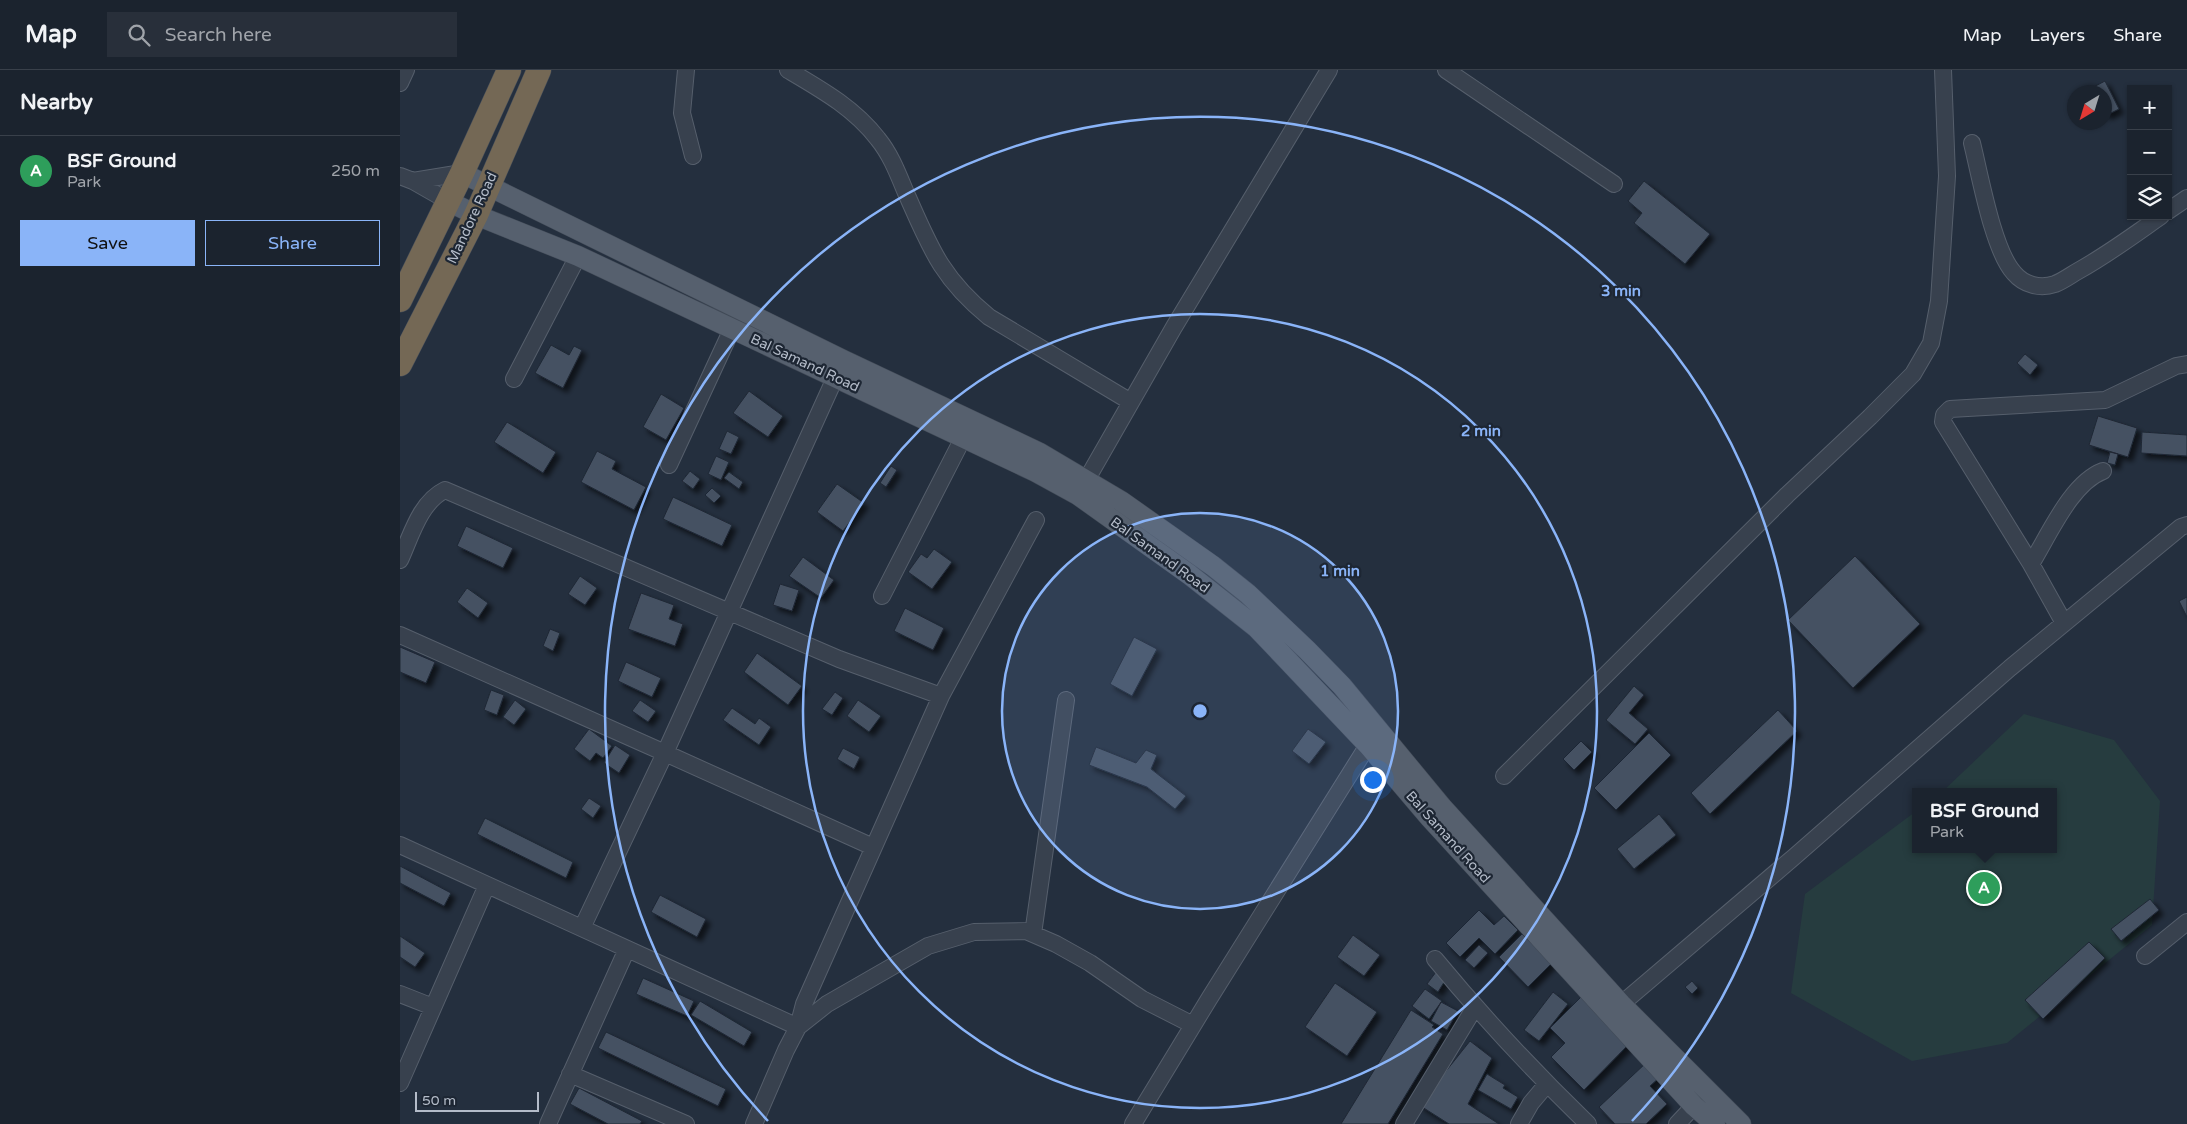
<!DOCTYPE html>
<html lang="en">
<head>
<meta charset="utf-8">
<style>
	:root { --surface:#1b232e; --page:#282f3a; --text:#f1f3f6; --muted:#a0a4aa; --line:#39404a; --accent:#8ab4f8 }
	body { margin:0; font-family:"Varela Round",sans-serif; background:var(--page); color:var(--text) }
	.controls { position:absolute; right:15px; top:15px; display:grid; overflow:hidden; border-radius:0px; box-shadow:0 1px 4px #0004 }
	.controls button { width:45px; height:45px; display:grid; place-items:center; padding:0; border:0; border-bottom:1px solid var(--line); background:var(--surface); color:var(--text); font:25px sans-serif }
	.compass { position:absolute; left:1667px; top:15px; width:45px; height:45px; border-radius:50%; background:var(--surface); box-shadow:0 1px 4px #0004; rotate:218deg }
	.scale { position:absolute; left:15px; bottom:12px; width:124px; box-sizing:border-box; padding-left:5px; border:2px solid #b4bcc9; border-top:0; font-size:14px; line-height:18px; white-space:nowrap; color:#b4bcc9; -webkit-text-stroke:4px #1d2633; paint-order:stroke }
	.you { position:absolute; left:972px; top:709px; width:18px; height:18px; margin:-12px; border:4px solid #fff; border-radius:50%; background:#1a73e8; box-shadow:0 0 0 8px #1a73e833 }
	.badge { display:grid; place-items:center; width:32px; height:32px; border-radius:50%; background:var(--accent); color:#fff; font-size:16px; font-weight:700 }
	.pin { position:absolute; translate:-50% -50%; border:2px solid #fff; box-shadow:0 1px 5px #0006 }
	.popup { position:absolute; left:1512px; top:718px; width:145px; height:65px; box-sizing:border-box; display:grid; place-content:center; border-radius:0px; background:var(--surface); filter:drop-shadow(0 1px 4px #0005); font-size:16px; white-space:nowrap; color:var(--muted) }
	.popup b { font-size:19px; color:var(--text) }
	.popup::after { content:''; position:absolute; left:50%; top:100%; margin-left:-10px; border:10px solid transparent; border-top-color:var(--surface) }
	.list { margin:0; padding:0; list-style:none }
	h2 { display:flex; justify-content:space-between; align-items:center; height:65px; margin:0; padding:0 20px; font-size:21px }
	h2 small { font-size:16px; font-weight:400; color:var(--muted) }
	.list li { display:grid; grid-template-columns:32px 1fr auto; gap:15px; align-items:center; box-sizing:border-box; height:70px; padding:0 20px; border-top:1px solid var(--line) }
	.list b { display:block; font-size:19px; white-space:nowrap }
	.list p { margin:0; font-size:16px; white-space:nowrap; color:var(--muted) }
	.list em { font-size:16px; font-style:normal; color:var(--muted) }
	.actions { display:flex; gap:10px; padding:15px 20px }
	.actions a { flex:1; padding:11px 0; border:1px solid var(--accent); border-radius:0px; text-align:center; font-size:18px; color:var(--accent) }
	.actions .main { background:var(--accent); color:#111 }
	.icon { flex:none; width:28px; height:28px; fill:none; stroke:currentColor; stroke-width:2; stroke-linecap:round; stroke-linejoin:round }
	.map { position:relative; flex:none; width:1787px; height:1054px; overflow:hidden }
	header { display:flex; align-items:center; gap:30px; box-sizing:border-box; height:70px; padding:0 25px; background:var(--surface); border-bottom:1px solid var(--line) }
	header strong { font-size:24px }
	nav { display:flex; gap:28px; margin-inline-start:auto; font-size:18px }
	.search { width:350px; height:45px; background:var(--page); display:flex; align-items:center; gap:12px; box-sizing:border-box; padding:0 18px; border-radius:0px; color:var(--muted); font-size:19px }
	main { display:flex }
	aside { flex:1; background:var(--surface) }
	.map>svg:first-child { display:block }
	.green { fill:#263c3f }
	.building { fill:#455162; stroke:#1f2835; filter:url(#shadow) }
	.lines { fill:none; stroke-linecap:round; stroke-linejoin:round }
	.minor-casing { stroke:#565f6c; stroke-width:18 }
	.major-casing { stroke:#414a57; stroke-width:21 }
	.highway-casing { stroke:#434c59; stroke-width:25 }
	.minor { stroke:#38414e; stroke-width:16 }
	.major { stroke:#56606e; stroke-width:20 }
	.highway { stroke:#746855; stroke-width:24 }
	.ring { fill:none; stroke:#8ab4f8; stroke-width:2.5 }
	.labels { text-anchor:middle; dominant-baseline:central; stroke-width:4.5; stroke-linejoin:round; paint-order:stroke }
	.street-label { font-size:14px; fill:#b4bcc9; stroke:#1d2633 }
	.centre { fill:#8ab4f8; stroke:#1d2633; stroke-width:2.5 }
	.ring-label { font-size:15px; text-anchor:middle; font-weight:bold; fill:#8ab4f8; stroke:#1d2633; stroke-width:4.5; stroke-linejoin:round; paint-order:stroke }
</style>
</head>
<body>
<header>
<strong>Map</strong>
<div class="search"><svg class="icon" aria-label="search" viewBox="0 0 24 24"><circle cx="10" cy="10" r="6"/><path d="M15 15l6 6"/></svg>Search here</div>
<nav><a>Map</a><a>Layers</a><a>Share</a></nav>
</header>
<main>
<aside>
<h2>Nearby<small></small></h2>
<ul class="list">
<li><span class="badge" style="background:#2e9e5b">A</span><div><b>BSF Ground</b><p>Park</p></div><em>250 m</em></li>
</ul>
<div class="actions"><a class="main">Save</a><a>Share</a></div>
</aside>
<div class="map">
<svg width="1787" height="1054" viewBox="0 0 1787 1054">
	<defs>
		<filter id="shadow"><feDropShadow dx="4.5" dy="4.5" stdDeviation="2.5" flood-color="#0009"/></filter>
	</defs>
	<rect width="100%" height="100%" fill="#242f3e"/>
	<!-- green -->
	<path class="green" d="M1624 644 1714 670 1760 731 1752 855 1607 973 1512 991 1391 923 1405 824 1515 742V779H1653V722H1542Z"/>
	<!-- building -->
	<path class="building" d="M1705 11 1719 39 1707 45 1704 41V22H1684Z
		M1674 27V42L1668 30Z
		M1244 111 1310 164 1285 194 1234 153 1242 143 1228 131Z
		M151 275 169 285 174 276 182 280 163 318 135 303Z
		M1625 284 1638 295 1630 305 1617 293Z
		M349 321 383 346 368 367 333 343Z
		M261 324 284 338 266 370 243 357Z
		M1698 346 1737 358 1728 387 1689 375Z
		M107 352 156 382 143 403 94 372Z
		M327 361 339 367 331 384 319 379Z
		M1742 362 1787 365V386L1741 383Z
		M197 381 216 391 212 399 246 417 234 440 181 412Z
		M1710 382 1718 384 1715 395 1707 393Z
		M316 386 329 392 321 410 308 404Z
		M491 396 497 400 486 417 480 413Z
		M290 401 300 409 293 419 282 411Z
		M329 402 343 412 339 419 324 408Z
		M437 414 464 433 443 461 417 442Z
		M312 418 321 426 314 433 305 425Z
		M273 427 332 455 322 476 263 449Z
		M66 456 113 478 103 498 57 476Z
		M534 479 552 492 532 519 508 502 521 484 527 488Z
		M1455 486 1520 554 1453 618 1388 550Z
		M403 487 434 510 421 528 389 506Z
		M180 506 197 518 185 535 168 524Z
		M380 514 399 520 392 541 373 535Z
		M67 518 88 533 78 548 57 532Z
		M241 523 274 535 269 549 283 554 275 576 228 559Z
		M1787 527V547L1779 531Z
		M505 538 544 558 533 580 494 561Z
		M150 559 160 563 153 581 143 576Z
		M734 567 757 579 732 626 710 614Z
		M0 577 35 592 26 613 0 602Z
		M357 583 402 616 388 635 344 602Z
		M226 592 261 608 252 627 218 611Z
		M1234 616 1244 625 1229 643 1248 659 1235 674 1206 650Z
		M91 620 104 625 97 645 84 640Z
		M435 622 443 628 432 645 422 639Z
		M115 630 126 639 114 655 103 647Z
		M240 630 256 641 248 652 232 641Z
		M458 630 481 646 469 662 447 646Z
		M332 638 355 654 359 648 371 657 359 675 323 650Z
		M1378 640 1397 661 1310 744 1291 723Z
		M189 659 212 676 203 688 196 683 190 691 174 679Z
		M908 659 926 672 909 694 892 681Z
		M1249 663 1271 685 1216 740 1194 718Z
		M1181 671 1192 682 1174 700 1163 689Z
		M215 675 230 685 219 703 204 693Z
		M696 677 736 693 746 680 757 685 751 699 786 726 775 739 747 717 689 695Z
		M443 678 460 687 454 699 437 689Z
		M189 728 201 736 193 748 181 739Z
		M1259 744 1276 765 1234 799 1217 779Z
		M85 748 173 792 166 808 77 764Z
		M0 796 51 823 44 836 0 813Z
		M260 825 306 849 297 867 251 842Z
		M1750 829 1759 840 1721 871 1711 859Z
		M1079 840 1094 855 1104 846 1118 860 1095 884 1079 868 1060 887 1046 873Z
		M1122 864 1152 893 1128 917 1099 887Z
		M953 865 980 885 964 906 937 887Z
		M0 866 25 883 15 897 0 887Z
		M1689 872 1705 888 1643 949 1625 930Z
		M1079 875 1088 883 1074 898 1065 890Z
		M1036 902 1046 909 1038 922 1027 914Z
		M243 908 294 931 287 946 236 924Z
		M1292 911 1298 918 1292 924 1285 917Z
		M935 913 977 942 947 986 905 957Z
		M1025 919 1042 931 1029 949 1012 936Z
		M1153 922 1168 934 1139 971 1124 960Z
		M1182 926 1229 974 1184 1020 1151 987 1165 973 1150 958Z
		M300 931 352 962 344 976 291 945Z
		M1041 932 1058 941 1047 960 1031 951Z
		M1011 940 1034 955 1032 957 1043 964 988 1054H941Z
		M206 962 326 1019 318 1036 198 978Z
		M1070 971 1092 988 1068 1034 1099 1054H1049L1019 1035Z
		M1247 992 1260 1007 1250 1016 1267 1034 1246 1054H1215L1199 1037Z
		M1087 1004 1105 1015 1103 1018 1118 1027 1111 1039 1078 1020Z
		M179 1018 242 1051 240 1054H208L170 1034Z"/>
	<g class="lines">
		<defs>
			<path id="minor" d="M286 0 282 43 293 86
				M388 0C422 20 454 38 478 69 491 85 498 104 506 123 530 177 541 208 589 247L731 332
				M1046 0 1214 114
				M0 13 6 0
				M1572 73C1580 105 1593 180 1614 203 1624 215 1640 219 1655 214 1663 211 1671 205 1678 201 1707 185 1734 165 1761 146
				M0 106 13 111 48 131
				M13 111 62 103
				M1768 141 1787 128
				M440 297 265 683 473 777
				M114 309 178 186
				M269 395 332 259
				M687 409 774 257 929 0
				M0 490C11 466 20 432 45 420L439 589 541 626
				M1631 494C1649 465 1671 413 1703 401
				M482 526 563 368
				M1664 553 1631 494 1543 352 1544 345 1550 339 1705 330 1776 296 1787 294
				M0 565 265 683 182 858
				M1104 706 1387 425 1470 347 1513 304 1531 273 1539 231 1547 106 1543 0
				M0 775 398 957 404 934 541 626 636 450
				M633 864 666 630
				M1745 886 1787 852
				M1035 889C1083 947 1134 1002 1188 1054
				M0 924 33 937
				M1212 942 1394 787 1610 598 1781 457 1787 455
				M170 1004 286 1054
				M0 1013 87 815
				M148 1054 227 879
				M354 1054 386 980 398 957 427 934 528 876 574 862 626 861 656 874 690 893 742 929 793 955
				M733 1054 809 929 968 675
				M1004 1054 1075 937
				M1119 1054 1131 1033 1147 1014
				M1277 1054 1294 1036"/>
			<path id="major" d="M62 103 443 290 640 383 721 431 813 496 848 524 907 580 942 616 1042 737 1221 934 1341 1054
				M48 131 76 145 178 186 636 402 678 425 790 505 857 558 968 675 1030 748 1294 1036 1315 1054"/>
			<path id="highway" d="M0 230 62 103 109 0
				M0 294 76 145 139 0"/>
		</defs>
		<!-- minor casing -->
		<use href="#minor" class="minor-casing"/>
		<!-- major casing -->
		<use href="#major" class="major-casing"/>
		<!-- highway casing -->
		<use href="#highway" class="highway-casing"/>
		<!-- minor -->
		<use href="#minor" class="minor"/>
		<!-- major -->
		<use href="#major" class="major"/>
		<!-- highway -->
		<use href="#highway" class="highway"/>
	</g>
	<!-- distance rings -->
	<circle cx="800" cy="641" r="198" fill="#8ab4f8" fill-opacity=".12"/>
	<g class="ring">
		<circle cx="800" cy="641" r="198"/>
		<circle cx="800" cy="641" r="397"/>
		<path d="M368 1051A595 595 0 1 1 1232 1051"/>
	</g>
	<g class="labels">
		<!-- street labels -->
		<g class="street-label">
			<text transform="translate(72 148) rotate(-65)">Mandore Road</text>
			<text transform="translate(405 293) rotate(25)">Bal Samand Road</text>
			<text transform="translate(760 485) rotate(36)">Bal Samand Road</text>
			<text transform="translate(1048 767) rotate(48)">Bal Samand Road</text>
		</g>
	</g>
	<circle cx="800" cy="641" r="8" class="centre"/>
	<g class="ring-label">
		<text x="1221" y="226">3 min</text>
		<text x="1081" y="366">2 min</text>
		<text x="940" y="506">1 min</text>
	</g>
</svg>
<div class="controls">
<button>+</button>
<button>−</button>
<button><svg class="icon" aria-label="layers" viewBox="0 0 24 24"><path d="M12 4l9 5-9 5-9-5zM3 14l9 5 9-5"/></svg></button>
</div>
<svg class="compass" viewBox="-18 -18 36 36"><path d="M0-13l5 13h-10z" fill="#e53935"/><path d="M0 13l5-13h-10z" fill="#a0a4aa"/></svg>
<div class="scale">50 m</div>
<div class="you"></div>
<div class="pin badge" style="left:1584px;top:818px;background:#2e9e5b">A</div>
<div class="popup"><b>BSF Ground</b>Park</div>
</div>
</main>
</body>
</html>
